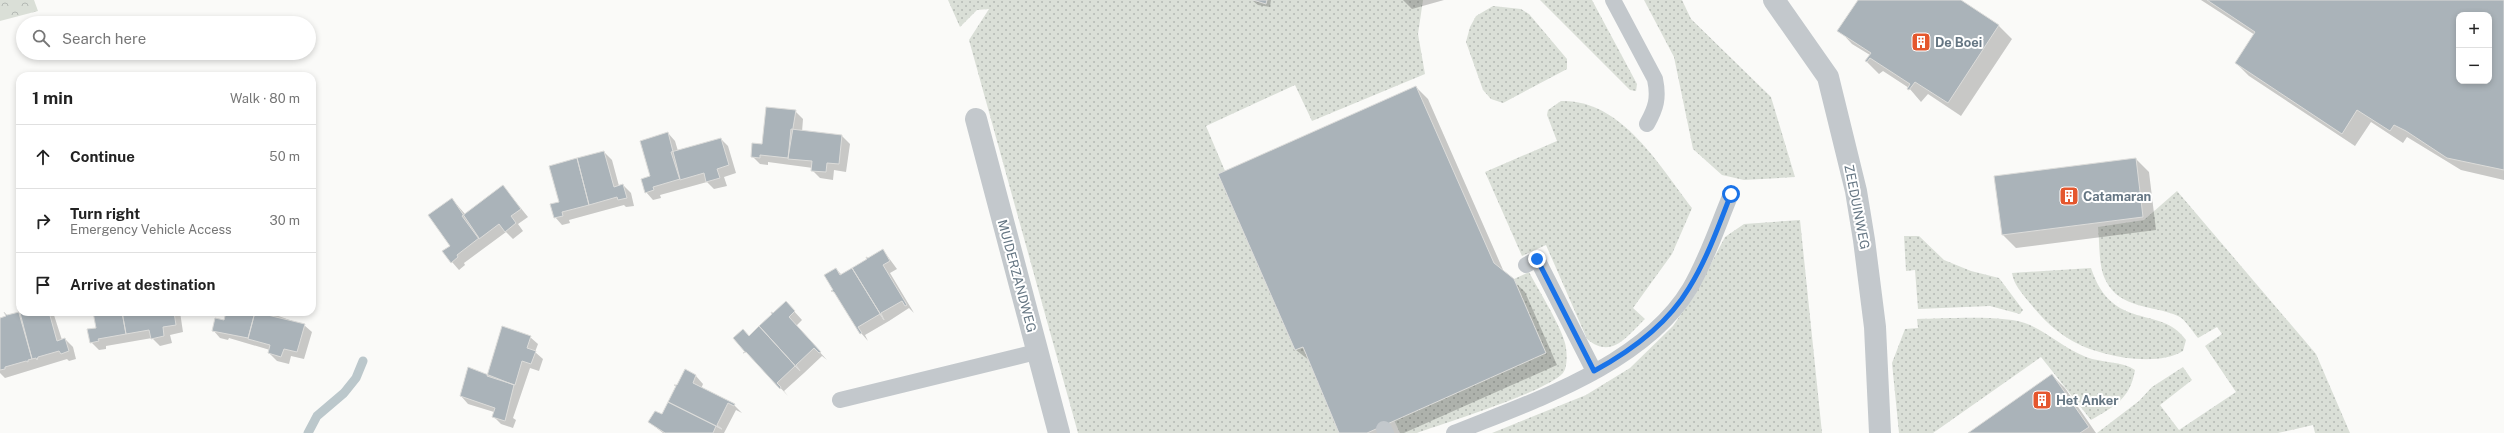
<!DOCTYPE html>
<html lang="en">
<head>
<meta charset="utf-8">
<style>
	:root { --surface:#fff; --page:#f2f2f2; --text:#222; --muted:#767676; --line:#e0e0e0 }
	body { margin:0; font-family:"Public Sans",sans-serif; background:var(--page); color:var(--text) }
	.controls { position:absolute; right:12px; top:12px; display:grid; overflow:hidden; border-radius:8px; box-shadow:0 2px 6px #0003 }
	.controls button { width:36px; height:36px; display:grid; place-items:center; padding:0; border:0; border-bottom:1px solid var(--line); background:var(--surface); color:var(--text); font:20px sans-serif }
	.stop { position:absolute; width:12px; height:12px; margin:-9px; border:3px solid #1a73e8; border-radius:50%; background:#fff }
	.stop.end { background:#1a73e8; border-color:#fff; box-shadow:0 1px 4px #0008 }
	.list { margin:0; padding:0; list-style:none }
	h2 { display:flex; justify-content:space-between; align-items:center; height:52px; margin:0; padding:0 16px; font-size:17px }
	h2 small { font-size:13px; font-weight:400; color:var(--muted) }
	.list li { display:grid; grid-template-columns:26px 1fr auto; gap:12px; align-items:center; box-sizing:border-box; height:64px; padding:0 16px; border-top:1px solid var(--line) }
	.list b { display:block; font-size:15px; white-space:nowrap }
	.list p { margin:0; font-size:13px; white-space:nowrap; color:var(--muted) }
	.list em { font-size:13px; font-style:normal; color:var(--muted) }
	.icon { flex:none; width:22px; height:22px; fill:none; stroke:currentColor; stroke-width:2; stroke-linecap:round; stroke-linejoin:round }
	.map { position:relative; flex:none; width:2504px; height:433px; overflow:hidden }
	.search { position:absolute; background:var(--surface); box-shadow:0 2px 6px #0003; left:16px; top:16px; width:300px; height:44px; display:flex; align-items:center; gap:10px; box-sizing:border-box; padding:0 14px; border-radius:22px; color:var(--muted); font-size:15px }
	.panel { position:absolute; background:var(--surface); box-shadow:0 2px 6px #0003; left:16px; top:72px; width:300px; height:244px; border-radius:12px }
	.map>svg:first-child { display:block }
	.green { fill:url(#green-dots) }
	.forest { fill:url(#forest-crowns) }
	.shadow { fill:#0003; fill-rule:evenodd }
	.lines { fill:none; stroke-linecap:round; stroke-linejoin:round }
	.stream { stroke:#bbc7cb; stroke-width:9 }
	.building { fill:#aab3b9; stroke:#dcdcda; fill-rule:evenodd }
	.service { stroke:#c3c8cc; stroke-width:16 }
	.minor { stroke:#c3c8cc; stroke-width:22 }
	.route { stroke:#1a73e8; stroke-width:5 }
	.labels { text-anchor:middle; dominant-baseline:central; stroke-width:4; stroke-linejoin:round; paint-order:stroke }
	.poi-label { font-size:13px; font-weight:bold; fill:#657683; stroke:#fff; text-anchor:start }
	.street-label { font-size:13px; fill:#657683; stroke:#fff }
</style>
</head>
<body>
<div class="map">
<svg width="2504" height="433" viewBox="0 0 2504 433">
	<defs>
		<pattern id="green-dots" width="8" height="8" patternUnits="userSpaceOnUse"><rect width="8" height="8" fill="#dadfd7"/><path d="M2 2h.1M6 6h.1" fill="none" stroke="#b4b9b4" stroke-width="1.8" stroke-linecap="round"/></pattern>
		<pattern id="forest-crowns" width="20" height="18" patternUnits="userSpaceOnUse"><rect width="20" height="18" fill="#dadfd7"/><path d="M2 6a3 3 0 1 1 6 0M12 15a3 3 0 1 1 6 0" fill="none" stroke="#b4b9b4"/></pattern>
	</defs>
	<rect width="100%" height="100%" fill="#fafaf8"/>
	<!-- green -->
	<path class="green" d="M948 0H1423L1418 34 1425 74 1312 121 1295 85 1206 126 1225 171 1218 174 1295 350 1303 347 1339 433H1078L969 40 989 9 977 10 960 27Z
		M1540 0H1592L1637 84 1636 91 1630 90Z
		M1644 0H1682L1691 19 1771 97 1795 177 1744 180 1722 175 1693 149 1674 57Z
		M1493 6 1521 9 1529 14 1567 59V69L1503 103 1491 99 1483 90 1466 42 1470 27 1476 16Z
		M1561 101C1621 99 1659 165 1692 208L1672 254 1633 308 1645 319C1627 336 1612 360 1587 339L1546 245 1522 256 1485 172 1557 141 1547 115 1548 110Z
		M2177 191 2316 354 2350 433H2315L2313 425 2278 433H2097L2139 401 2152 387 2183 367 2192 380 2160 405 2179 430 2236 392 2205 346 2222 334 2217 327 2198 338C2193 332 2185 319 2178 316 2153 305 2120 309 2106 281 2098 266 2100 244 2098 227L2144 220Z
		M1800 220 1822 433H1492L1586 395 1630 368 1673 326 1696 292 1725 237 1744 224Z
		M1904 236H1919L1944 260 1971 271 1999 278 2023 310 2020 314 1990 306 1918 309 1915 270 1906 271Z
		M2091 268C2112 333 2161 304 2186 340L2183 351C2155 368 2096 356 2069 339 2053 329 2041 317 2029 302 2021 292 2014 285 2012 273Z
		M1529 272C1539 291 1560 324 1565 343 1567 350 1568 367 1563 373 1546 392 1445 423 1417 433H1400L1394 420 1514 279Z
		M1917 319C1945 319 2006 314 2030 325 2049 334 2066 349 2086 357 2102 363 2122 361 2135 370 2130 399 2115 406 2091 420L2041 357 1933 433H1899L1892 363 1905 329 1918 328Z"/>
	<!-- forest -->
	<path class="forest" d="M0 0H34L38 11 0 21Z"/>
	<!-- shadow -->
	<path class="shadow" d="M1271 0 1270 7 1258 5 1253 1Z
		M1403 0H1444L1412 9Z
		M1859 0H1959L1999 26 2012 39 1961 116 1928 94 1921 102 1909 88 1883 71 1879 74 1866 61 1870 55 1852 44 1839 30Z
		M2201 0H2504V180L2461 170 2407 137 2403 143 2371 122 2355 146 2249 76 2236 63 2255 35ZM2459 15H2489V81H2459Z
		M1416 87 1428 99 1504 272 1525 292 1557 365 1404 433H1340L1310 361 1296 350 1219 174Z
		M795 111 803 119 802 132 842 136 850 144 846 172 834 170 833 180 820 178 812 170 813 168 768 162V165L760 164 752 156Z
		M668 133 675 141 678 151 721 139 728 146 736 173 724 177 727 186 714 189 707 182 660 195 661 198 653 200 646 192Z
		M604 152 612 160 619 186 623 185 631 193 634 206 626 207 624 205 569 220 570 223 562 225 555 217 560 202Z
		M2136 159 2149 172 2156 230 2016 248 2003 235Z
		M503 186 528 217 518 224 523 231 513 239 506 232 464 263 465 265 459 270 452 262V199L465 214Z
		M883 250 897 269 890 273 914 313 909 308 889 321 865 335 868 341 861 333 825 276 836 269 842 275Z
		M793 310 802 320 796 326 827 360 822 356 804 373 784 391 788 396 735 339 749 337Z
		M25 312H53L62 340 65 339 73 347 76 359 69 361 67 359 5 378 0 373V319Z
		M94 312H180L183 332 170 335 172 343 160 346 152 338 106 346V349L99 350 91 342 97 329Z
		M227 312H267L304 325 312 332 304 359 291 356 289 364 277 361 269 353 270 350 229 338 228 340 220 338 213 330 224 321Z
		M530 337 538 344 535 352 543 359 539 371 530 368 513 418 516 420 513 428 501 424 493 416 494 412 468 404 461 396 469 369 488 375Z
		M685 371 696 376 703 384 701 389 734 405 742 413 736 410 724 433H663L649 422 662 415Z
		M2052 375 2065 388 2096 433H1970Z"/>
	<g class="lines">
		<!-- stream -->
		<path class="stream" d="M308 433 317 416 344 393 356 378 363 361"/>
	</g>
	<!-- building -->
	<path class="building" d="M1253 0H1267L1266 4Z
		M1858 0H1961L1999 25 1948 103 1915 82 1909 90 1907 89 1910 84 1870 58 1867 62 1865 61 1871 53 1837 31Z
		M2207 0H2504V170L2447 158 2406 131 2394 125 2390 131 2357 110 2342 134 2235 63 2255 32ZM2459 15H2489V81H2459Z
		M1416 86 1494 263 1514 279 1546 353 1367 433H1339L1303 347 1295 350 1218 174Z
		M766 107 796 110 788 158 760 155V158L751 157 752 143 762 144Z
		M791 129 842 135 839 164 827 163 826 172 811 171 812 161 788 159Z
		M668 132 680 179 653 187 654 190 645 193 641 179 650 176 640 141Z
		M721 138 729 165 717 169 720 178 706 182 704 173 680 180 671 152Z
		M604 151 614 187 623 184 627 198 618 200 617 197 589 205 577 158Z
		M577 158 589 205 562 212 563 216 554 218 550 204 559 202 549 166Z
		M2136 158 2143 217 2002 235 1994 176Z
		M503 185 521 209 511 216 516 223 505 232 499 224 479 239 462 216Z
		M452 198 479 238 457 255 458 257 451 263 442 251 450 246 428 215Z
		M883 249 890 261 883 265 907 305 905 306 902 301 881 313 884 320 852 268 867 259 866 257 868 258Z
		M836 268 840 275 852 268 884 320 880 314 858 327 862 333 860 334 834 292 831 291 833 290 824 275Z
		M786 301 795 311 789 317 821 352 819 353 814 348 796 365 800 371 759 326 772 314 771 312 773 313Z
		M18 305 20 312H49L57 341 65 338 69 351 61 354 59 351 38 357 37 360 36 358 32 359Z
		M17 306 32 359 28 360V362L26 361 5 367V369L0 370V318L6 316 4 312 7 315 19 312Z
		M93 312H122L126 334 98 339 99 341 90 343 87 329 96 328Z
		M122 312H174L176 325 163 327 164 336 151 339 149 330 126 334Z
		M226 312H255L248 338 212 331 215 318 224 320Z
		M255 312 305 324 297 352 284 349 281 357 268 353 270 345 248 339Z
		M502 326 531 336 527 348 536 351 531 364 522 361 515 385 487 376Z
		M759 326 800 371 795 366 777 383 781 387 780 389 746 352 743 353 745 352 733 338 743 329 749 336Z
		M468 367 514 385 505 421 492 417 495 408 460 396Z
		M685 369 696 375 693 383 735 404 734 406 728 403 717 425 722 429 668 402 676 386 674 385H677Z
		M2052 374 2089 427 2080 433H1968Z
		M668 402 722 429 716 426 713 433H665L648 422 655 411 662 414Z"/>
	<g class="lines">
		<!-- service -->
		<path class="service" d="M1613 0 1655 79C1659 98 1656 108 1647 124
			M1526 265 1537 259 1594 371
			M840 400 1036 352
			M1384 429 1386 433
			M1454 433C1533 401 1644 365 1690 288 1707 259 1718 225 1731 194"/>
		<!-- minor -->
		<path class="minor" d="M1774 0 1828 77 1856 191 1864 240 1875 327 1880 433
			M976 119 1059 433"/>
	</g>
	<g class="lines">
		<!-- route -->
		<path class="route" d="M1537 259 1594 371C1631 351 1667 325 1689 288 1707 259 1719 225 1731 194"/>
	</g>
	<!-- icons -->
	<defs>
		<symbol id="building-square" viewBox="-11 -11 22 22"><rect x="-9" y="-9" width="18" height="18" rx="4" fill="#e4572e" stroke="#fff"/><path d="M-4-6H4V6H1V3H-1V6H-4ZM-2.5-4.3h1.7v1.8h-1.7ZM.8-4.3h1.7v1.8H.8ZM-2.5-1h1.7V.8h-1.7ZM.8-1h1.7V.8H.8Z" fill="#fff"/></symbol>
	</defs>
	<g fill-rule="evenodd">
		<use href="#building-square" x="1910" y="31" width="22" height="22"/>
		<use href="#building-square" x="2058" y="185" width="22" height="22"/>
		<use href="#building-square" x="2031" y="389" width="22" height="22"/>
	</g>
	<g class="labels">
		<!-- poi labels -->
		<g class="poi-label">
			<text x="1935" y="42">De Boei</text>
			<text x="2083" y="196">Catamaran</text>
			<text x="2056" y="400">Het Anker</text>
		</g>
		<!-- street labels -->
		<g class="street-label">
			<text transform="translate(1857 207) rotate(79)">ZEEDUINWEG</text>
			<text transform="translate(1017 276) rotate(75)">MUIDERZANDWEG</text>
		</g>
	</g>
</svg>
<div class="controls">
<button>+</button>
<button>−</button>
</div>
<div class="stop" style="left:1731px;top:194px"></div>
<div class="stop end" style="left:1537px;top:259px"></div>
<div class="search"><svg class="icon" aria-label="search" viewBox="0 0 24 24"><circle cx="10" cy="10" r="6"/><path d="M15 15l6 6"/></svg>Search here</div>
<section class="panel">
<h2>1 min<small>Walk · 80 m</small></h2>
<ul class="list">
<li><svg class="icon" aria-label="ahead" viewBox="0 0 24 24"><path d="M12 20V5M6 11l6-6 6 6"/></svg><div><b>Continue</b></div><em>50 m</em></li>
<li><svg class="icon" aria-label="right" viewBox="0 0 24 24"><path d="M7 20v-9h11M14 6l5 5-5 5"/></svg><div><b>Turn right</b><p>Emergency Vehicle Access</p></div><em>30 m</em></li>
<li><svg class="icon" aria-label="arrive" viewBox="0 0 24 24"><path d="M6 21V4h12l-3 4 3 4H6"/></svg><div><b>Arrive at destination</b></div></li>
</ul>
</section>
</div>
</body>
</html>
